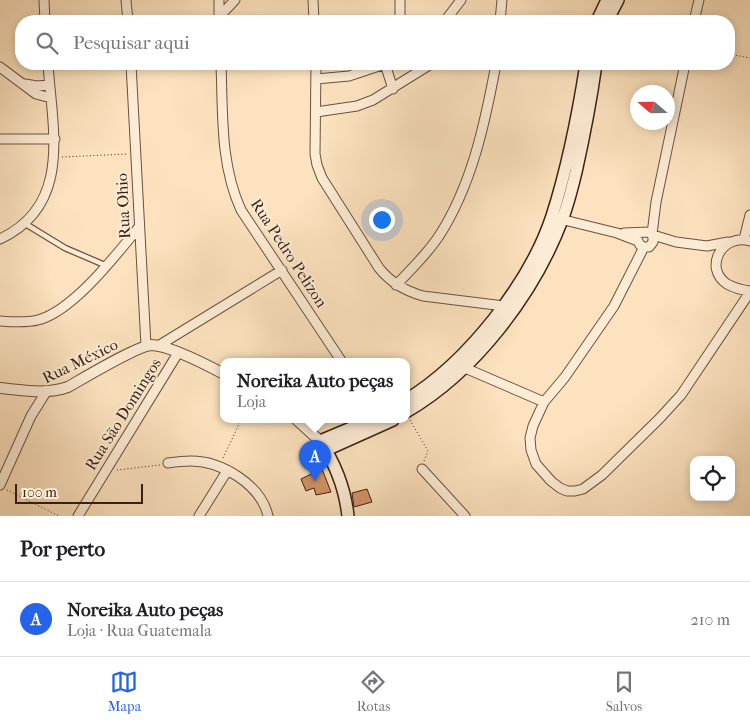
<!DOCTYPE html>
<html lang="pt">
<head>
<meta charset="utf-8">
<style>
	:root { --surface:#fff; --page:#f6f6f6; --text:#202124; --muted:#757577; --line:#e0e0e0; --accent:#2563eb }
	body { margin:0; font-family:"IM FELL French Canon",serif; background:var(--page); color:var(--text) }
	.controls { position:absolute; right:15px; bottom:15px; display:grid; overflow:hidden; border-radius:10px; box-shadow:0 2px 8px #0003 }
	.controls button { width:45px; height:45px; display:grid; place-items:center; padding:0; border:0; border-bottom:1px solid var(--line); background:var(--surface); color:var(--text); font:25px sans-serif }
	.compass { position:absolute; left:630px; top:85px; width:45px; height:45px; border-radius:50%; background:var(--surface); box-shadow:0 2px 8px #0003; rotate:290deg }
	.scale { position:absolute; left:15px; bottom:12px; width:128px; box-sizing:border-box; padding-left:5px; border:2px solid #3b2115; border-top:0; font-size:14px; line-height:18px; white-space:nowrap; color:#3b2115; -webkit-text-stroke:4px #fdecd5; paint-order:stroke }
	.you { position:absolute; left:381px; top:219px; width:18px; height:18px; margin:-12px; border:4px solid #fff; border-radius:50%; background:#1a73e8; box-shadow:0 0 0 8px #1a73e833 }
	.badge { display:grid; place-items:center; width:32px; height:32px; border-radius:50%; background:var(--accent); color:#fff; font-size:16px; font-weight:700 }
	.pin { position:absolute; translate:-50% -41px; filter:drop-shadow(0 1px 2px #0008) }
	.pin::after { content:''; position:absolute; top:26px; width:18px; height:15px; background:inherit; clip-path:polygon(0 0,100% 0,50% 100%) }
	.popup { position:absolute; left:220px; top:358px; width:190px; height:65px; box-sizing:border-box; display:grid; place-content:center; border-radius:10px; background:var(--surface); filter:drop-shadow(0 1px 4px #0005); font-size:16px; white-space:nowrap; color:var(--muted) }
	.popup b { font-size:19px; color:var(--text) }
	.popup::after { content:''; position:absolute; left:50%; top:100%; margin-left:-10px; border:10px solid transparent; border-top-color:var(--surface) }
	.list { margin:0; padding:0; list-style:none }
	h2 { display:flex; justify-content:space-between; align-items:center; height:65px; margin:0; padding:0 20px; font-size:21px }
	h2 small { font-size:16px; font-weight:400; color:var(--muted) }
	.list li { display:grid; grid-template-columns:32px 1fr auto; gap:15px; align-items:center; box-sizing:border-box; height:75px; padding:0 20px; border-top:1px solid var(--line) }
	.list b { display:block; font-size:19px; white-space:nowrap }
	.list p { margin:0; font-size:16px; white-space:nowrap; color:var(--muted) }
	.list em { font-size:16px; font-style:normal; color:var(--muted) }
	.icon { flex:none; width:28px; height:28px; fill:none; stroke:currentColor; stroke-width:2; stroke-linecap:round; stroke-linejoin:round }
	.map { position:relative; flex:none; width:750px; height:516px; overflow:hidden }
	.search { position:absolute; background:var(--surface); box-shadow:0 2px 8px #0003; left:15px; right:15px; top:15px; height:55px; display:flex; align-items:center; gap:12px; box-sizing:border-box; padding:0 18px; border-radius:20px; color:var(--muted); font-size:19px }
	.sheet { height:140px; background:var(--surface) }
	nav { display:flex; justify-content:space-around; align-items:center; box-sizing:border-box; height:70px; border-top:1px solid var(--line); background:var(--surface); font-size:14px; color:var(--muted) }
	nav a { display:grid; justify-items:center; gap:2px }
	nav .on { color:var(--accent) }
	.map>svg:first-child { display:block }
	.building { fill:#d19367; stroke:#3b2115 }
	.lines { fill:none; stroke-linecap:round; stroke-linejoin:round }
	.service-casing { stroke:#6b513f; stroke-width:7 }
	.minor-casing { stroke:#6b513f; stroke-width:11 }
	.tertiary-casing { stroke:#6b513f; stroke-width:12 }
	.secondary-casing { stroke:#3b2115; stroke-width:14 }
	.path { stroke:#3b2115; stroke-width:1; stroke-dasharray:1 2.5; stroke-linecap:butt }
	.service { stroke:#fdecd5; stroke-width:4.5 }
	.minor { stroke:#fdecd5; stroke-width:9 }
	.tertiary { stroke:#fdecd5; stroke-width:10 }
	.secondary { stroke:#fdecd5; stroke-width:11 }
	.labels { text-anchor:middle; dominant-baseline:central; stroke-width:4; stroke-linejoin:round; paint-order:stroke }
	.street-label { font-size:16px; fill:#3b2115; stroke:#fdecd5 }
</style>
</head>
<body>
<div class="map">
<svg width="750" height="516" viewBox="0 0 750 516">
	<rect width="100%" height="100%" fill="#fce2be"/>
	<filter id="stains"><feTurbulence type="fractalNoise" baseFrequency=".004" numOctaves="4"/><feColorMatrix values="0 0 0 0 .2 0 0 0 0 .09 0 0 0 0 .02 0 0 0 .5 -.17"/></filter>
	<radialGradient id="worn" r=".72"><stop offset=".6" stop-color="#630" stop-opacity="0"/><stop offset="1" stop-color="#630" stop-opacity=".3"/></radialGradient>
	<!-- building -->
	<path class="building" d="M322 469 331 492 316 495 314 488 306 491 301 479Z
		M367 489 372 502 354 507 352 493Z"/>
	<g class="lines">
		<defs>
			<path id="service" d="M24 223 65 248 107 266"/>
			<path id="minor" d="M44 0 45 21
				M126 0 128 21
				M219 0V19
				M313 0 314 21
				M400 0V21
				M219 17 235 0
				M445 21 461 0
				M500 21 502 0
				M694 21 699 0
				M131 64 146 346
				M221 64C223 114 220 164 241 210L342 362
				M316 64 315 154 317 165 322 178 379 268C391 283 405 291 423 296L504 306
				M0 67 36 94 51 98
				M316 79 349 76 385 64 393 89
				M25 84 37 86 49 85
				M316 112 357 106 373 100 431 64
				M0 139H55
				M556 218 617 233 638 241 640 245 644 247
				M624 233 650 232 653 237V242L649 247H644
				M652 234 656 202 685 64
				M653 235 676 242 707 246 728 242
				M0 239C73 205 52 128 48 64
				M744 239 750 215
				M750 241C722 233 703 268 727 284 734 288 742 290 750 291
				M644 247 614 306 565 377 544 402 533 426 530 438 531 450 536 464 551 481 560 488 567 491H575L583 489 602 475 660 418 681 395 750 292
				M396 285C411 270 427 254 439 236 472 185 485 123 496 64
				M0 321C12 322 26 323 38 320 73 311 116 255 139 227
				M158 346 282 270
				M465 368 544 402
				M168 463C175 462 183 461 191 461 222 461 261 485 268 516
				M422 469 465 516
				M0 485 31 416 46 392
				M78 516 178 353
				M199 516 227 471"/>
			<path id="tertiary" d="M0 388C23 390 45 395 68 387 84 378 137 346 151 345 169 345 207 365 224 374
				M297 420 320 441"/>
			<path id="secondary" d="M597 21 607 0
				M607 21 618 0
				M406 400C467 363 530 283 552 216 568 166 578 115 586 64
				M406 412C475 372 534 294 562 220 568 205 572 188 576 172 584 136 591 100 596 64
				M326 450 393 420
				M348 516C345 489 335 463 320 441L370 420"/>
		</defs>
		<!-- service casing -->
		<use href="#service" class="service-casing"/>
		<!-- minor casing -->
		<use href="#minor" class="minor-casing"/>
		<!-- tertiary casing -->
		<use href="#tertiary" class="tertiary-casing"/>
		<!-- secondary casing -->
		<use href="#secondary" class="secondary-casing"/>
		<!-- path -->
		<path class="path" d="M729 54 750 58
			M62 157 128 154
			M410 420 428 451 424 461
			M223 458 241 420
			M117 470 160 465
			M7 490 59 516"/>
		<!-- service -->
		<use href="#service" class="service"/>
		<!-- minor -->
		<use href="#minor" class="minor"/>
		<!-- tertiary -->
		<use href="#tertiary" class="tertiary"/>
		<!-- secondary -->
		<use href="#secondary" class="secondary"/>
	</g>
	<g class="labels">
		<!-- street labels -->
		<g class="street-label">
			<text transform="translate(123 206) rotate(-93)">Rua Ohio</text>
			<text transform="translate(289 253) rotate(57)">Rua Pedro Pelizon</text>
			<text transform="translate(80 361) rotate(-26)">Rua México</text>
			<text transform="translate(123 414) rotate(-58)">Rua São Domingos</text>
		</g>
	</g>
	<rect width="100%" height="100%" filter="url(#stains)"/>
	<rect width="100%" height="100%" fill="url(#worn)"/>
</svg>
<div class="controls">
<button><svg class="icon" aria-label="locate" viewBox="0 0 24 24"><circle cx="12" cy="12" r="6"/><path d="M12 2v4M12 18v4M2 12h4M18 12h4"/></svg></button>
</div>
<svg class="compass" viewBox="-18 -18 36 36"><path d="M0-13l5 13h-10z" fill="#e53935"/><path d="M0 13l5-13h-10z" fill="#757577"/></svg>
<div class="scale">100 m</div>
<div class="you"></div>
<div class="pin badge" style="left:315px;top:481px">A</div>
<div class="popup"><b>Noreika Auto peças</b>Loja</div>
<div class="search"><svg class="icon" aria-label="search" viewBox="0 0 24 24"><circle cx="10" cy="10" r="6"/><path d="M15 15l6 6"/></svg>Pesquisar aqui</div>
</div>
<section class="sheet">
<h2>Por perto<small></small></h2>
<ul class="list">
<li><span class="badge">A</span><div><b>Noreika Auto peças</b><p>Loja · Rua Guatemala</p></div><em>210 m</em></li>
</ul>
</section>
<nav>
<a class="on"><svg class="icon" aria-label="map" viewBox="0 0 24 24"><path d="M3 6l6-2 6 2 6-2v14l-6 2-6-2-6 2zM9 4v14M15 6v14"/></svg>Mapa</a>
<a><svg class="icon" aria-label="directions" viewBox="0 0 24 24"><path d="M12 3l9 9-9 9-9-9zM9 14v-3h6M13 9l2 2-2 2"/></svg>Rotas</a>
<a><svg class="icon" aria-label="saved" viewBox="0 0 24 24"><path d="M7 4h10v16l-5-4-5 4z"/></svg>Salvos</a>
</nav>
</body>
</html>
